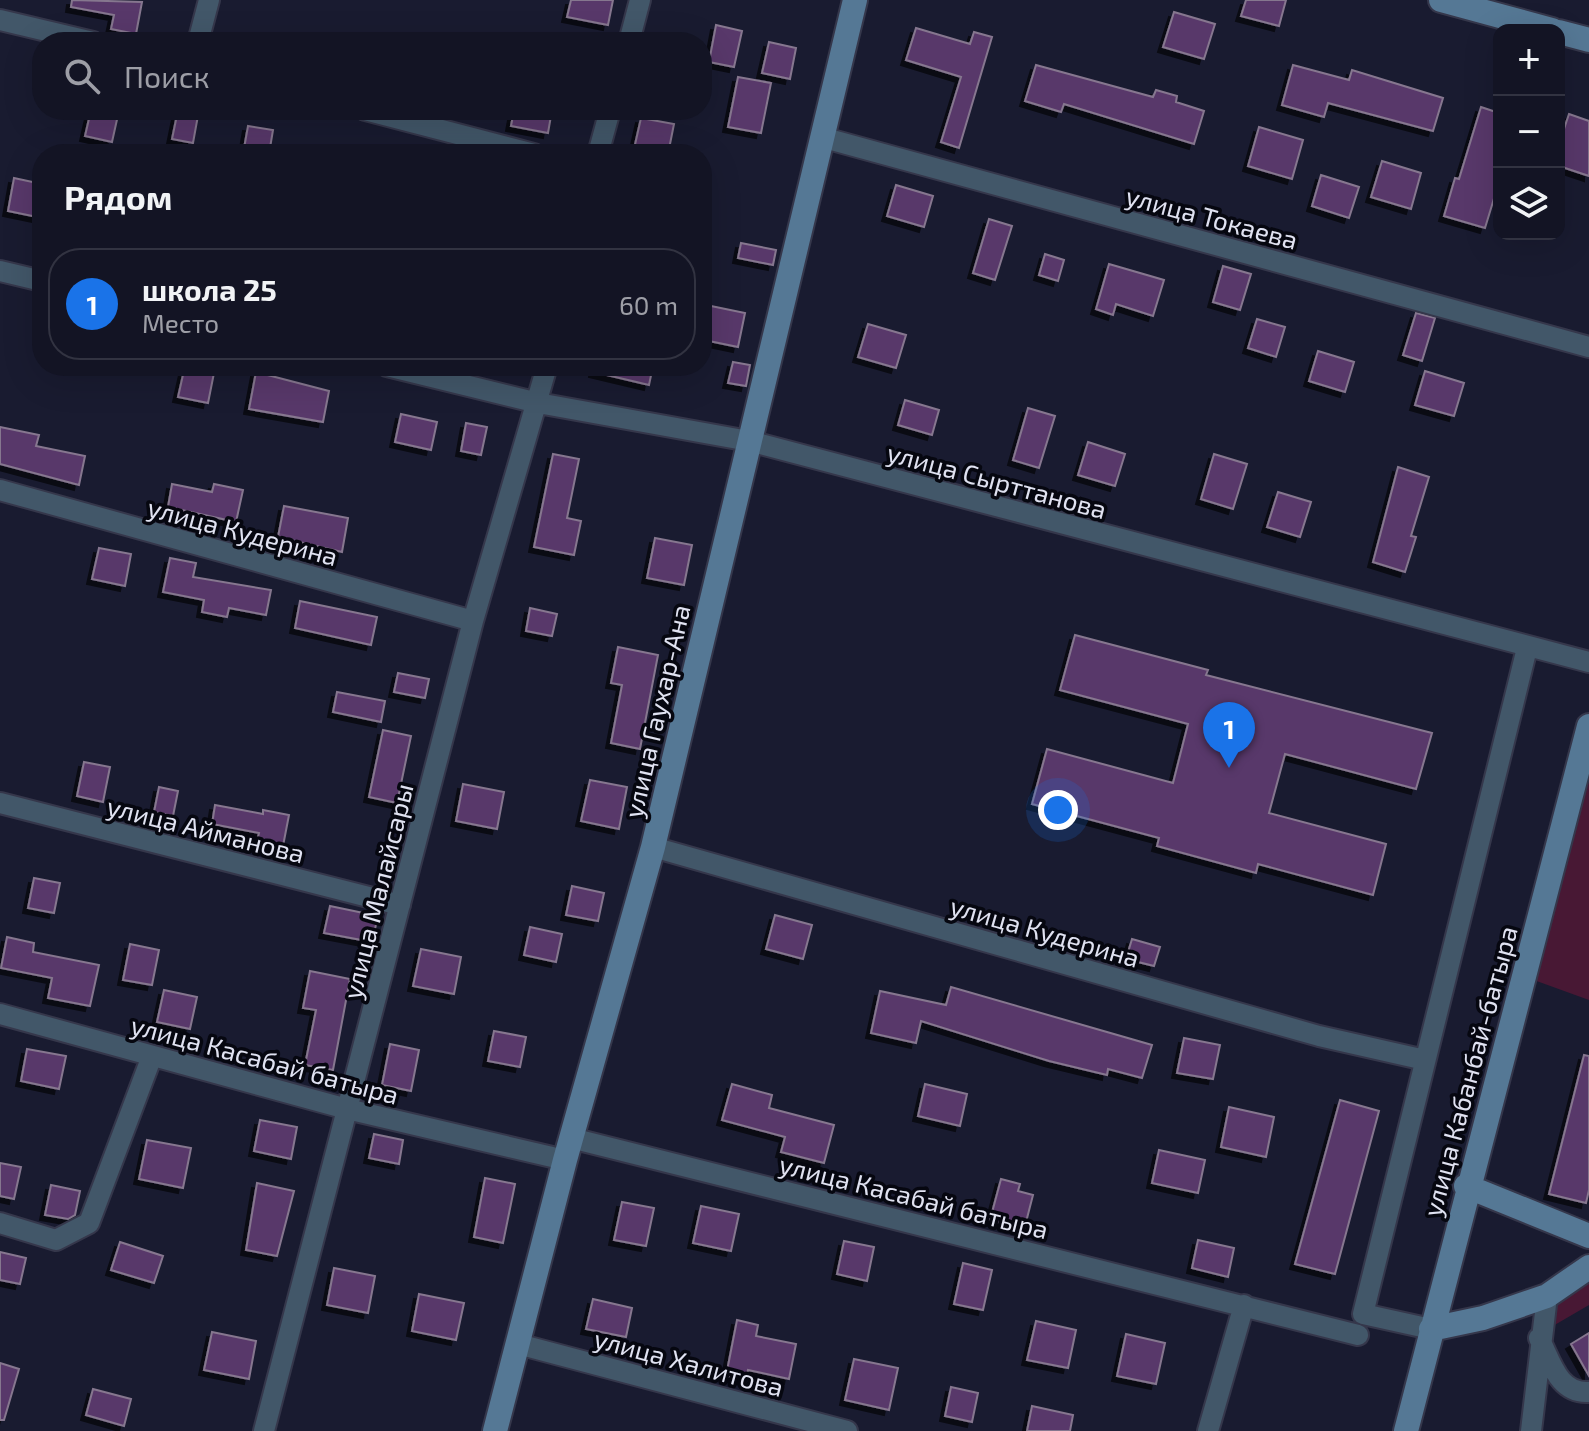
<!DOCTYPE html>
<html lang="ru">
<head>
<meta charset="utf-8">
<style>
	:root { --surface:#131424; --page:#202131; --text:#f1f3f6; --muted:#9d9ea6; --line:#323341; --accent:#1a73e8 }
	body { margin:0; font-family:"Exo 2",sans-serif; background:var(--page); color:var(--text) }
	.controls { position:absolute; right:24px; top:24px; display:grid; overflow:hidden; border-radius:16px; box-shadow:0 8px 32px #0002 }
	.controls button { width:72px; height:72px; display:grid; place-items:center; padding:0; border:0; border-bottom:2px solid var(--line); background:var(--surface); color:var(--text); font:40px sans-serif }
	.you { position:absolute; left:1058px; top:810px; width:28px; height:28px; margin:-20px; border:6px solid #fff; border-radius:50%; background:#1a73e8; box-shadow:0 0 0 12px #1a73e833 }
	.badge { display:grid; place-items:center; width:52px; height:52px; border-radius:50%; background:var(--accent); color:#fff; font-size:26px; font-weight:700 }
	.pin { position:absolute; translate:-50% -66px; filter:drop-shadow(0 2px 4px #0008) }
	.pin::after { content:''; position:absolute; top:42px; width:28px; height:24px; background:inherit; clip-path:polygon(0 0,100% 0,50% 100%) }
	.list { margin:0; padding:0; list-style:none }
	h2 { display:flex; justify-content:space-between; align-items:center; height:104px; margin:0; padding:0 32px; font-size:34px }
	h2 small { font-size:26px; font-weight:400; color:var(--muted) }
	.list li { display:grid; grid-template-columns:52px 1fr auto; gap:24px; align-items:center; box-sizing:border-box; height:112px; margin:0 16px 16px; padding:0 16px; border:2px solid var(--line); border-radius:32px }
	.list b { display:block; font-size:30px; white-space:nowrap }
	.list p { margin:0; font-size:26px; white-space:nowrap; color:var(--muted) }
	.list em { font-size:26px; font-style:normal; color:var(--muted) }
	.icon { flex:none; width:44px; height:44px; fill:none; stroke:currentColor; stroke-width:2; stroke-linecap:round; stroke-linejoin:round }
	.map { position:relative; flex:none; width:1589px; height:1431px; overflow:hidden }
	.search { position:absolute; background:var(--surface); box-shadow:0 8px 32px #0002; left:32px; top:32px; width:680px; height:88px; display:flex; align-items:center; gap:20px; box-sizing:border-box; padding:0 28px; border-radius:32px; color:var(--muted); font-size:30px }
	.panel { position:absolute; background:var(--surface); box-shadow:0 8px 32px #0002; left:32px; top:144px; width:680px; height:232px; border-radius:32px }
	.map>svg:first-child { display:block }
	.green { fill:#481834 }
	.building { fill:#59396a; stroke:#86778f; stroke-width:2; filter:url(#shadow) }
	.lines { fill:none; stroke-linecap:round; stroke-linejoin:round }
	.street-casing { stroke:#35374b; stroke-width:24 }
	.secondary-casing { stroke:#35374b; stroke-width:28 }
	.street { stroke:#425769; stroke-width:20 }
	.secondary { stroke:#557895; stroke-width:24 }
	.labels { text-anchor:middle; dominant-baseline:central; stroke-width:7; stroke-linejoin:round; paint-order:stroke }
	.street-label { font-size:26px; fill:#e0e2f1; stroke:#060710 }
</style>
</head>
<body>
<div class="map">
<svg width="1589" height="1431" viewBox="0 0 1589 1431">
	<defs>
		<filter id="shadow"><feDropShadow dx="-5" dy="5" stdDeviation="0" flood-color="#0009"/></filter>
	</defs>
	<rect width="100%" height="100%" fill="#191b30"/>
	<!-- green -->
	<path class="green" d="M1589 762V1000L1531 979Z
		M1589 1261V1305L1546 1330 1551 1281Z"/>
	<!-- building -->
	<path class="building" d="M72 0 142 2 136 34 111 29 114 15 71 7Z
		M571 0H613L608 25 567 17Z
		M1246 0H1286L1279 26 1241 16Z
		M1174 12 1215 24 1204 59 1163 47Z
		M716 25 742 31 734 67 709 62Z
		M916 28 970 44 974 32 992 37 959 148 941 142 961 77 906 60Z
		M769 42 796 48 790 79 762 73Z
		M1036 65 1153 97 1156 90 1177 96 1176 102 1204 111 1194 144 1064 104 1061 112 1025 101Z
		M1293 65 1349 80 1352 70 1443 98 1433 131 1328 103 1324 117 1282 105Z
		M738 77 771 83 761 133 728 127Z
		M1481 107 1499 113V182L1485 228 1444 216 1455 178 1459 179Z
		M91 110 118 115 112 142 85 136Z
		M178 110H199L193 143 172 139Z
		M514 110H552L548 133 511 126Z
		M1569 114 1589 121V176L1559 166V144Z
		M641 118 674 124 668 154 634 149Z
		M248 126 273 130 269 154H243Z
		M1259 127 1303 140 1292 179 1248 166Z
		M1382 161 1421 173 1411 209 1371 197Z
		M1321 175 1359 187 1349 218 1312 206Z
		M14 178 42 184V218L8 211Z
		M896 185 933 196 924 227 887 216Z
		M989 219 1012 226 995 280 973 273Z
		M741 243 776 250 773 265 738 258Z
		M1045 254 1064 260 1058 281 1039 275Z
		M1109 264 1164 280 1153 316 1116 304 1113 315 1096 309Z
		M1223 266 1251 274 1240 310 1213 302Z
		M711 306 745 313 738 347 704 340Z
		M1416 313 1435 318 1422 361 1403 355Z
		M1257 319 1285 327 1276 357 1248 348Z
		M868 324 906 335 896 368 858 357Z
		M1318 351 1354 362 1345 392 1309 381Z
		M733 362 750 365 746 386 728 383Z
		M185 366 215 368 208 403 178 397Z
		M595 366H653L649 385 594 372Z
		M1425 371 1464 383 1454 416 1415 405Z
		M256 372 329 391 323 422 249 409Z
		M905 400 939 410 932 435 898 425Z
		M1028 408 1055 416 1039 468 1013 460Z
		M401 414 437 422 431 450 395 442Z
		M466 423 487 427 481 455 461 451Z
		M0 427 39 435 36 446 85 456 79 485 0 464Z
		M1088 442 1125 454 1115 486 1078 475Z
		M553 454 579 459 567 518 581 521 574 555 534 547Z
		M1214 454 1247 464 1233 509 1201 499Z
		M1398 467 1429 477 1411 536 1416 537 1405 572 1373 562Z
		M172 484 212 492 214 484 243 490 236 522 168 507Z
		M1278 492 1311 502 1300 537 1267 527Z
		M284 506 348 518 342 552 278 537Z
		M655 538 692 545 684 585 647 578Z
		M99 548 131 554 125 586 92 579Z
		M170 558 196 563 193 577 271 590 266 615 229 608 227 617 202 612 204 600 163 592Z
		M300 601 377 617 371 645 295 628Z
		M530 608 557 614 552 636 526 631Z
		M1075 635 1208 670 1206 675 1432 733 1416 789 1285 754 1269 813 1386 844 1373 895 1258 864 1256 873 1157 846 1159 838 1032 804 1047 749 1173 783 1188 724 1060 690Z
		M618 647 658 655 640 749 611 743 622 685 611 683Z
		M398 673 429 679 425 698 394 692Z
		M337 692 385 701 381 722 333 712Z
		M383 730 411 736 397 803 369 797Z
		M84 762 110 767 103 802 77 796Z
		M590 780 627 787 619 829 581 821Z
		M463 784 504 792 497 829 456 821Z
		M159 787 178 791 173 816 154 812Z
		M215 805 263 814V810L289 815 283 846 257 841 259 833 212 824Z
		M34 878 60 883 54 913 28 908Z
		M572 886 604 893 598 921 566 915Z
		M330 906 378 916 372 942 324 933Z
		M775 915 812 925 803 959 766 949Z
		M530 927 562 934 556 962 524 955Z
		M7 937 34 943 33 952 99 965 90 1006 48 998 52 978 1 968Z
		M1132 939 1160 947 1154 966 1126 959Z
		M130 944 159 950 152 985 123 980Z
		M421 949 461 957 454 994 413 986Z
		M310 971 350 979 333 1070 305 1065 316 1010 303 1008Z
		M951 987 1152 1045 1142 1078 1108 1069 1107 1075 1049 1061 921 1021 916 1043 871 1033 880 991 946 1005Z
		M164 990 197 997 190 1029 157 1022Z
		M494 1031 526 1037 520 1067 488 1061Z
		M1184 1038 1220 1045 1213 1079 1177 1073Z
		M390 1044 419 1050 411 1091 382 1085Z
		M27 1049 66 1056 59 1089 21 1081Z
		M1584 1055 1589 1056V1190L1586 1203 1549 1194Z
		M732 1084 772 1095 769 1108 834 1125 824 1163 781 1152 785 1137 722 1120Z
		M925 1084 967 1094 960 1126 918 1116Z
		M1340 1100 1379 1111 1335 1274 1295 1264Z
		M1229 1107 1274 1117 1266 1157 1221 1147Z
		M260 1120 297 1127 291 1159 254 1151Z
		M374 1134 403 1140 399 1164 369 1158Z
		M147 1140 191 1148 183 1188 139 1179Z
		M1159 1150 1205 1160 1198 1193 1152 1183Z
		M0 1163 21 1167 14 1199 0 1196Z
		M485 1178 515 1184 503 1243 474 1237Z
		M1001 1179 1020 1184 1018 1191 1033 1195 1024 1230 990 1220Z
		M257 1183 294 1191 277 1256 246 1250Z
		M51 1185 80 1191 75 1215 68 1219 45 1215Z
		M622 1202 654 1208 646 1246 614 1240Z
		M701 1206 739 1214 731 1251 693 1243Z
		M1198 1240 1234 1248 1228 1277 1192 1268Z
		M844 1241 874 1247 867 1281 837 1274Z
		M120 1242 163 1256 154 1283 111 1270Z
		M0 1252 26 1258 20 1284 0 1280Z
		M963 1263 992 1270 983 1310 954 1304Z
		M334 1268 375 1276 368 1313 327 1305Z
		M419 1294 464 1303 456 1340 412 1331Z
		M593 1299 632 1308 626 1337 586 1329Z
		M737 1320 758 1325 756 1336 796 1344 789 1379 748 1370 746 1380 726 1376Z
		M1036 1321 1076 1330 1068 1368 1027 1360Z
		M212 1332 256 1341 249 1379 204 1370Z
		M1589 1333V1376L1571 1344Z
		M1126 1334 1165 1343 1156 1384 1117 1376Z
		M854 1359 898 1368 889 1410 845 1400Z
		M0 1363 19 1369 4 1420H0Z
		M951 1387 978 1393 972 1422 945 1416Z
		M93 1389 131 1399 124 1426 86 1415Z
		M1032 1406 1073 1415 1070 1431H1027Z"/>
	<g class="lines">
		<defs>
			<path id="street" d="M0 20 93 42
				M198 42 209 0
				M629 42 640 0
				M365 110 534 154
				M821 137 1589 347
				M598 154 610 110
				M0 271 42 281
				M387 366 538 403 749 441 1589 662
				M0 490 473 621
				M0 803 400 905
				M653 847 1319 1036 1425 1060
				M0 1014 347 1109 565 1160
				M571 1138 1358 1335
				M0 1223 56 1240 89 1223 152 1056
				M1431 1329 1363 1314 1527 648
				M1539 1338C1551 1361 1558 1394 1589 1392
				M518 1344 847 1431
				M264 1431 473 621 547 366
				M1208 1431 1244 1305
				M1531 1431 1547 1296"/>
			<path id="secondary" d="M1441 0 1552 30
				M1559 32 1589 40
				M1466 1186 1589 1236
				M1431 1329 1483 1318 1547 1296 1589 1267
				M495 1431 565 1160 653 847 855 0
				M1406 1431 1589 726"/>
		</defs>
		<!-- street casing -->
		<use href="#street" class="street-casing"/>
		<!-- secondary casing -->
		<use href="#secondary" class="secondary-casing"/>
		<!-- street -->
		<use href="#street" class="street"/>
		<!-- secondary -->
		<use href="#secondary" class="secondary"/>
	</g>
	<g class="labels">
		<!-- street labels -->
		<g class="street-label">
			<text transform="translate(1212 217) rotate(15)">улица Токаева</text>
			<text transform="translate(997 480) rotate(15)">улица Сырттанова</text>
			<text transform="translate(243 531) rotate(15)">улица Кудерина</text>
			<text transform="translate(656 711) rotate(-77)">улица Гаухар-Ана</text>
			<text transform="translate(206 829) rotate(14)">улица Айманова</text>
			<text transform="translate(377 891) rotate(-76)">улица Малайсары</text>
			<text transform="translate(1045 931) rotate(16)">улица Кудерина</text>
			<text transform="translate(265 1059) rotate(15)">улица Касабай батыра</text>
			<text transform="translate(1469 1071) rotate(-75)">улица Кабанбай-батыра</text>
			<text transform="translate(914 1196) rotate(14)">улица Касабай батыра</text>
			<text transform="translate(689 1362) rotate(15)">улица Халитова</text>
		</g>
	</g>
</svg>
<div class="controls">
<button>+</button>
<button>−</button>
<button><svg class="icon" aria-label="layers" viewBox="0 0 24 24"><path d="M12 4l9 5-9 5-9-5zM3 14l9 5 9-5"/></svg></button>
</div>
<div class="you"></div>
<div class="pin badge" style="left:1229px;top:768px">1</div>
<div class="search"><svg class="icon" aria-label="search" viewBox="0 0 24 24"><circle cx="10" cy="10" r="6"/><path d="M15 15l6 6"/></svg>Поиск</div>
<section class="panel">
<h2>Рядом<small></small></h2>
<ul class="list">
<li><span class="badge">1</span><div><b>школа 25</b><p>Место</p></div><em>60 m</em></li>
</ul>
</section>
</div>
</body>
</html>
